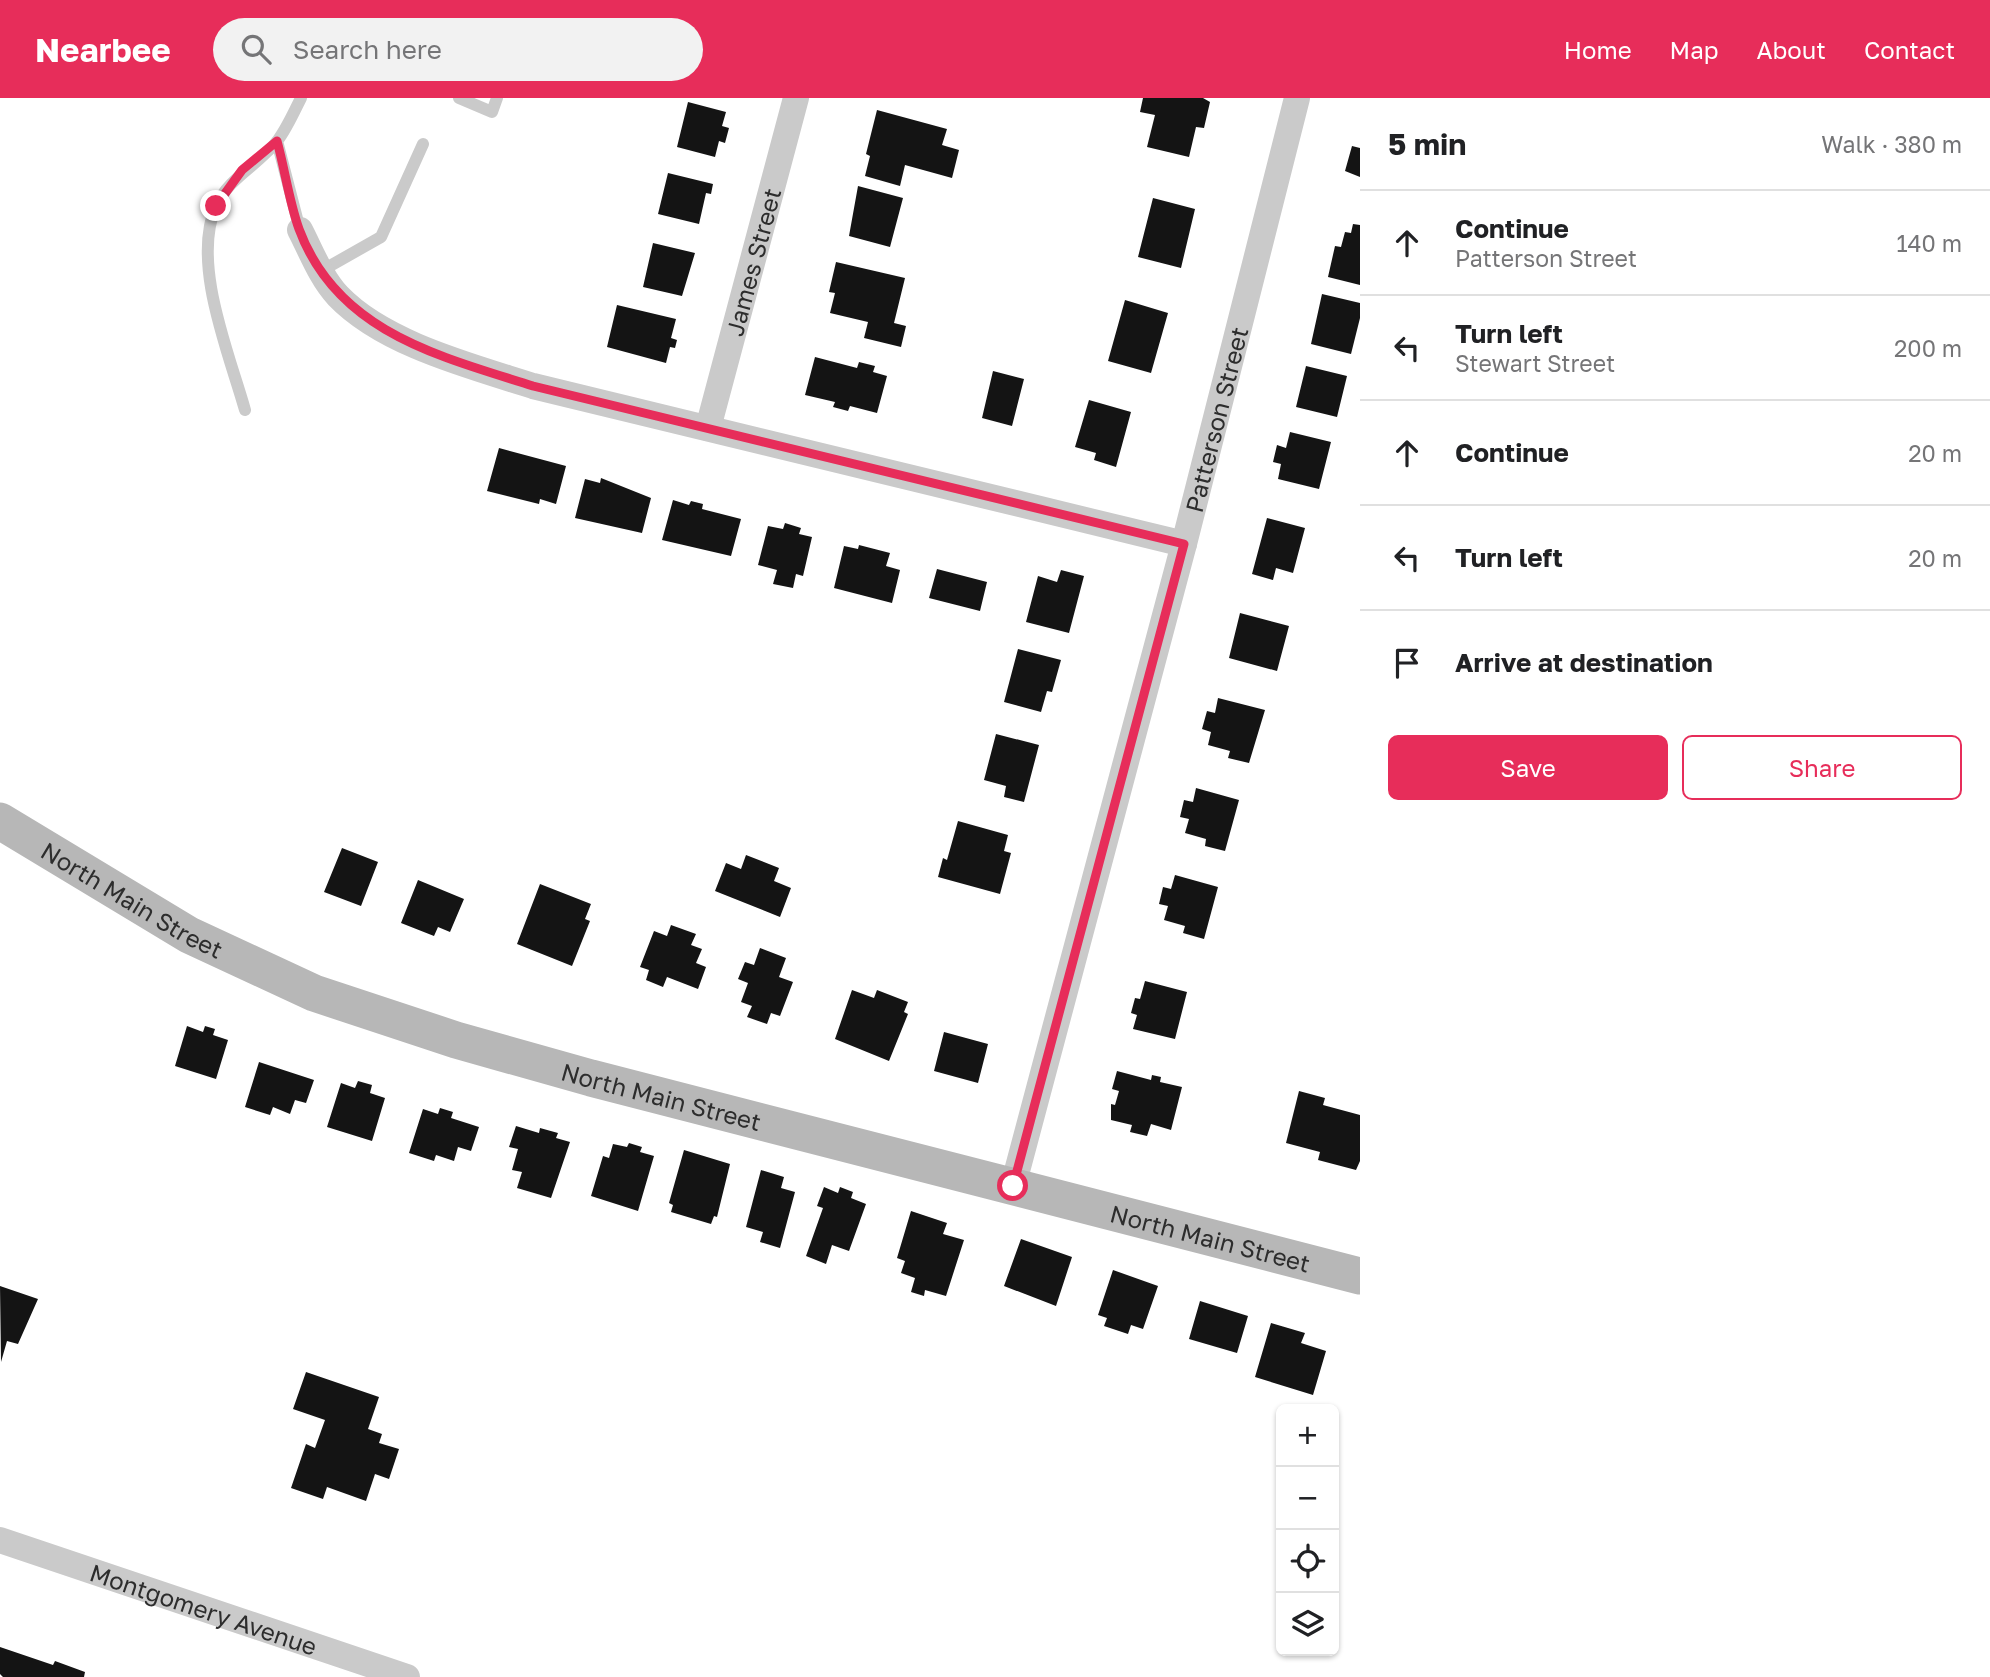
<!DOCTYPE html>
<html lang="en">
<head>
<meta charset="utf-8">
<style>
	:root { --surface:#fff; --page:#f2f2f2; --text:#202124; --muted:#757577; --line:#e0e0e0; --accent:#e72d5a }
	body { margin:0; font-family:"Golos Text",sans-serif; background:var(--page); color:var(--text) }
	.controls { position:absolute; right:21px; bottom:21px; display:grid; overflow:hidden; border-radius:10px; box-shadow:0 2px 5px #0004 }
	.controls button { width:63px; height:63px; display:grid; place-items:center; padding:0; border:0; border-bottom:2px solid var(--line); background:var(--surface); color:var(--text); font:35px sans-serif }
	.stop { position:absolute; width:21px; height:21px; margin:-16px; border:5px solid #e72d5a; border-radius:50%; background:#fff }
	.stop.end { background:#e72d5a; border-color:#fff; box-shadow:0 2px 7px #0008 }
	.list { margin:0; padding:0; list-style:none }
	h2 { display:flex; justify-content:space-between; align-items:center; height:91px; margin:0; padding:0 28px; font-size:30px }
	h2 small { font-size:23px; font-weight:400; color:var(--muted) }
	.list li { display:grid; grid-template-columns:46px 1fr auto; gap:21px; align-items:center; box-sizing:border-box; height:105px; padding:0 28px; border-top:2px solid var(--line) }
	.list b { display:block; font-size:26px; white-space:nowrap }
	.list p { margin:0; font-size:23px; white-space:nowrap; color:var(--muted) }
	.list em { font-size:23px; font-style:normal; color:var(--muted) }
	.actions { display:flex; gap:14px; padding:21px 28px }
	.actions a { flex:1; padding:16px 0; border:2px solid var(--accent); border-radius:10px; text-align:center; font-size:24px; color:var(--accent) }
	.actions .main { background:var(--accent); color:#fff }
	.icon { flex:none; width:38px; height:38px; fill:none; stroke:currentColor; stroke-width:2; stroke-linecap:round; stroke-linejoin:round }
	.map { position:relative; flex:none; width:1360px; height:1579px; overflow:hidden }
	header { display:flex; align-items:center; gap:42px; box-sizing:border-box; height:98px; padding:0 35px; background:var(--accent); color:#fff }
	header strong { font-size:33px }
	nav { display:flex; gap:38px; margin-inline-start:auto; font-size:24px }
	.search { width:490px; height:63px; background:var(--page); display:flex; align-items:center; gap:18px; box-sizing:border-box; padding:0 24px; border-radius:38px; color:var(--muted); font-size:26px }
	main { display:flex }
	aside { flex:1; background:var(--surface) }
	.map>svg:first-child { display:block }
	.building { fill:#141414 }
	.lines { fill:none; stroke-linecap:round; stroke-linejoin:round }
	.lane { stroke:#cacaca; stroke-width:12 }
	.street { stroke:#cacaca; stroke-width:26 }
	.secondary { stroke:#b7b7b7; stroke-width:37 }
	.route { stroke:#e72d5a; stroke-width:9 }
	.labels { text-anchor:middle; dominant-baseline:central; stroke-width:7; stroke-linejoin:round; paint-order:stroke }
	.street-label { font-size:24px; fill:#2d2d2d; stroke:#fff }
</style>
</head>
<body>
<header>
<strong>Nearbee</strong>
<div class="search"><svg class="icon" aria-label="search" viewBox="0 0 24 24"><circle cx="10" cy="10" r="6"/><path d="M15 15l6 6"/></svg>Search here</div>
<nav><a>Home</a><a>Map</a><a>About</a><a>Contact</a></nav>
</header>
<main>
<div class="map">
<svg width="1360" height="1579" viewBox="0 0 1360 1579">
	<rect width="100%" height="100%" fill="#fff"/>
	<!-- building -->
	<path class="building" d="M1143 0H1203L1210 4 1204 30 1196 29 1189 59 1147 49 1155 17 1140 14Z
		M688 4 726 14 722 28 729 30 725 45 719 43 715 59 677 49Z
		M877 12 947 31 942 47 959 52 952 80 905 67 900 88 865 78 870 58 866 56Z
		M1352 48 1360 50V79L1345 73Z
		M668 75 713 86 711 96 706 95 699 126 658 116Z
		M858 88 903 100 890 149 849 138Z
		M1153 100 1195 111 1181 170 1138 159Z
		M1353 126 1360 127V187L1328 179 1335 148 1341 149 1345 134 1351 135Z
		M653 145 695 155 682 198 643 189Z
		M836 164 905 180 894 225 906 228 901 249 864 240 868 224 830 215 835 195 829 194Z
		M1322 196 1360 205V220L1351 256 1311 246Z
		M1125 202 1168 215 1151 275 1108 263Z
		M617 207 676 221 671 240 677 242 675 250 670 249 666 265 607 249Z
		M815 259 857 270 859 264 875 268 873 274 887 278 877 315 850 308 848 313 833 309 835 304 805 297Z
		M1306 268 1347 278 1337 319 1296 309Z
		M993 273 1024 281 1012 328 982 320Z
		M1089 302 1131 314 1116 369 1094 362 1096 355 1075 349Z
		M1290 334 1331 344 1319 391 1278 381 1281 366 1273 364 1277 347 1286 350Z
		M499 350 566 368 556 406 540 401 539 406 487 393Z
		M601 380 651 400 642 435 575 420 585 381 600 385Z
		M673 402 689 407 691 403 703 406 702 411 741 421 731 458 662 442Z
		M1267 420 1305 430 1293 475 1276 470 1273 482 1252 476Z
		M785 425 801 430 799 436 812 439 803 478 796 476 793 490 773 486 777 472 758 467 768 428 783 431Z
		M859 447 890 455 886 468 900 472 892 505 834 490 844 448 858 451Z
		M937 471 987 484 980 513 929 500Z
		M1061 472 1084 478 1069 535 1026 524 1038 478 1057 484Z
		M1240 515 1289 528 1277 573 1229 560Z
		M1018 551 1061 562 1052 594 1047 593 1041 614 1004 604Z
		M1218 600 1265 612 1249 665 1228 660 1230 653 1208 647 1211 634 1202 631 1207 613 1215 615Z
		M996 636 1039 647 1024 704 1004 699 1006 688 984 682Z
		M1196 690 1239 702 1225 753 1205 748 1206 741 1185 735 1189 721 1180 719 1184 702 1193 704Z
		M958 723 1008 737 1004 753 1011 755 1000 796 938 779 943 760 947 762Z
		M342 750 378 764 361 808 324 794Z
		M746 757 779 770 774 783 791 790 780 819 715 793 726 765 741 771Z
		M1175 777 1218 789 1204 841 1183 835 1185 828 1164 822 1168 808 1159 806 1163 789 1171 791Z
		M418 782 464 801 450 834 438 829 434 838 401 825Z
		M540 786 591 806 585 821 590 823 572 868 517 846Z
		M671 827 696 836 691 847 702 851 696 865 706 869 698 891 667 879 663 889 646 882 649 872 640 869 654 833 667 838Z
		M760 850 786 860 779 879 793 884 780 918 771 915 767 926 747 919 752 908 741 904 748 885 738 881 745 864 754 867Z
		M1145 883 1187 894 1175 941 1133 931 1137 917 1131 915 1135 900 1140 901Z
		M852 892 874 900 877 892 908 904 904 914 908 916 889 963 835 941Z
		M187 928 203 934 205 928 215 931 213 937 228 942 216 981 175 968Z
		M944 934 988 946 978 985 934 973Z
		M259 964 314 982 306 1005 295 1002 290 1016 273 1009 270 1017 245 1009Z
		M1117 973 1151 982 1152 977 1161 979 1160 984 1182 989 1171 1032 1151 1026 1147 1038 1130 1034 1132 1027 1111 1022V1006L1115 1007 1119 993 1112 991Z
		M358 983 372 987 370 995 385 1000 372 1043 327 1029 341 985 355 990Z
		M1299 993 1325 1000 1323 1007 1360 1017V1063L1356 1072 1318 1062 1320 1054 1286 1045Z
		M440 1010 453 1014 451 1020 479 1029 471 1053 458 1049 454 1063 436 1057 434 1063 409 1055 423 1011 438 1016Z
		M516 1028 539 1035 540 1030 558 1035 556 1040 570 1044 551 1100 517 1090 522 1074 512 1072 518 1051 509 1049Z
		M629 1045 642 1049 640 1054 654 1058 638 1113 591 1098 603 1058 609 1060 613 1046 627 1049Z
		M684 1052 730 1066 717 1119 714 1118 711 1126 671 1114 673 1107 669 1105Z
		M761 1072 784 1079 781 1090 795 1094 780 1150 760 1144 763 1134 746 1129Z
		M824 1089 838 1095 840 1089 853 1094 851 1100 866 1106 849 1153 832 1147 826 1166 806 1158 823 1110 817 1108Z
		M911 1113 947 1125 943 1136 964 1142 946 1198 925 1192 924 1198 911 1194 915 1180 901 1175 905 1163 897 1160Z
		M1021 1141 1072 1159 1056 1208 1004 1188Z
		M1113 1172 1158 1188 1143 1231 1131 1227 1128 1236 1104 1228 1107 1220 1098 1217Z
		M0 1188 38 1201 18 1246 7 1243 1 1264Z
		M1200 1203 1248 1218 1237 1255 1189 1241Z
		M1271 1225 1305 1235 1301 1245 1326 1253 1313 1297 1255 1279Z
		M306 1274 379 1299 368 1331 382 1336 379 1345 399 1351 389 1381 375 1376 366 1403 327 1389 323 1401 291 1390 306 1346 315 1350 325 1322 293 1311Z
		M0 1549 53 1567 55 1563 85 1574 84 1579H3L0 1576Z"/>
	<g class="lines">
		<!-- lane -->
		<path class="lane" d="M459 0 492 14 497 0
			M277 43 300 132
			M321 173 381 139 423 46
			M245 312C229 255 191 165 216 108 229 79 260 66 278 42 287 30 294 14 301 0"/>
		<!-- street -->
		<g class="street">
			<path d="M300 132C311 153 321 180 338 198 384 246 471 268 533 288L1184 446"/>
			<path id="s1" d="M708 330 796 0"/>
			<path id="s2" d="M1013 1088 1184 446 1297 0"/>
			<path id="s3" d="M0 1442 407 1579"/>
		</g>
		<!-- secondary -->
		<path class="secondary" id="s4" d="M0 723 189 837 314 895 456 942 591 980 1360 1178"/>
	</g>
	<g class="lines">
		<!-- route -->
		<path class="route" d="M216 108 242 72 277 43C285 72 289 103 299 131 337 234 439 258 533 288L1184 446 1013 1088"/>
	</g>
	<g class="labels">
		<!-- street labels -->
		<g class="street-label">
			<text stroke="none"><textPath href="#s1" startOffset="172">James Street</textPath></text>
			<text stroke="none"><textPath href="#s2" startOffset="793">Patterson Street</textPath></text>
			<text stroke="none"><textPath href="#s4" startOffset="154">North Main Street</textPath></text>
			<text stroke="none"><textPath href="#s4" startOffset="721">North Main Street</textPath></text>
			<text stroke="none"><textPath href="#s4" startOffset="1288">North Main Street</textPath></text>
			<text stroke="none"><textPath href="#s3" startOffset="215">Montgomery Avenue</textPath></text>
		</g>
	</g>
</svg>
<div class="controls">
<button>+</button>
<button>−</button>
<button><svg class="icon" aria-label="locate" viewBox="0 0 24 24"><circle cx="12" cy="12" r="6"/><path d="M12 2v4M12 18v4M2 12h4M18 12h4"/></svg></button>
<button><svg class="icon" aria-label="layers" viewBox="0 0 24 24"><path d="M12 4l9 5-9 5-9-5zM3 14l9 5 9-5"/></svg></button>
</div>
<div class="stop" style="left:1013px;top:1088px"></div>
<div class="stop end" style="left:216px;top:108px"></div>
</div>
<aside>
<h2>5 min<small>Walk · 380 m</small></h2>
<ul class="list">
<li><svg class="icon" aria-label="ahead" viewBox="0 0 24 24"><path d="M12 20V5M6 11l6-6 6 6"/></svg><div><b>Continue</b><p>Patterson Street</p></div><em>140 m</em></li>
<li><svg class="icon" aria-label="left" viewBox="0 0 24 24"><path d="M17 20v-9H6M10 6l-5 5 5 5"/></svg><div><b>Turn left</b><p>Stewart Street</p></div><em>200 m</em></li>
<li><svg class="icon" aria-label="ahead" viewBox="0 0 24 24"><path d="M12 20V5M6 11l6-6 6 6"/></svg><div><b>Continue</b></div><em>20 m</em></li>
<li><svg class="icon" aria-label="left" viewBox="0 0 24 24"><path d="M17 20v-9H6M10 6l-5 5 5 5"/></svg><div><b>Turn left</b></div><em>20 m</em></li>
<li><svg class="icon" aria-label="arrive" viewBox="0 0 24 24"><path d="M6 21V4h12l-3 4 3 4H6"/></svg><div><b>Arrive at destination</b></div></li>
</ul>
<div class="actions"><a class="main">Save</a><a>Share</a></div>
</aside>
</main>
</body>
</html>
